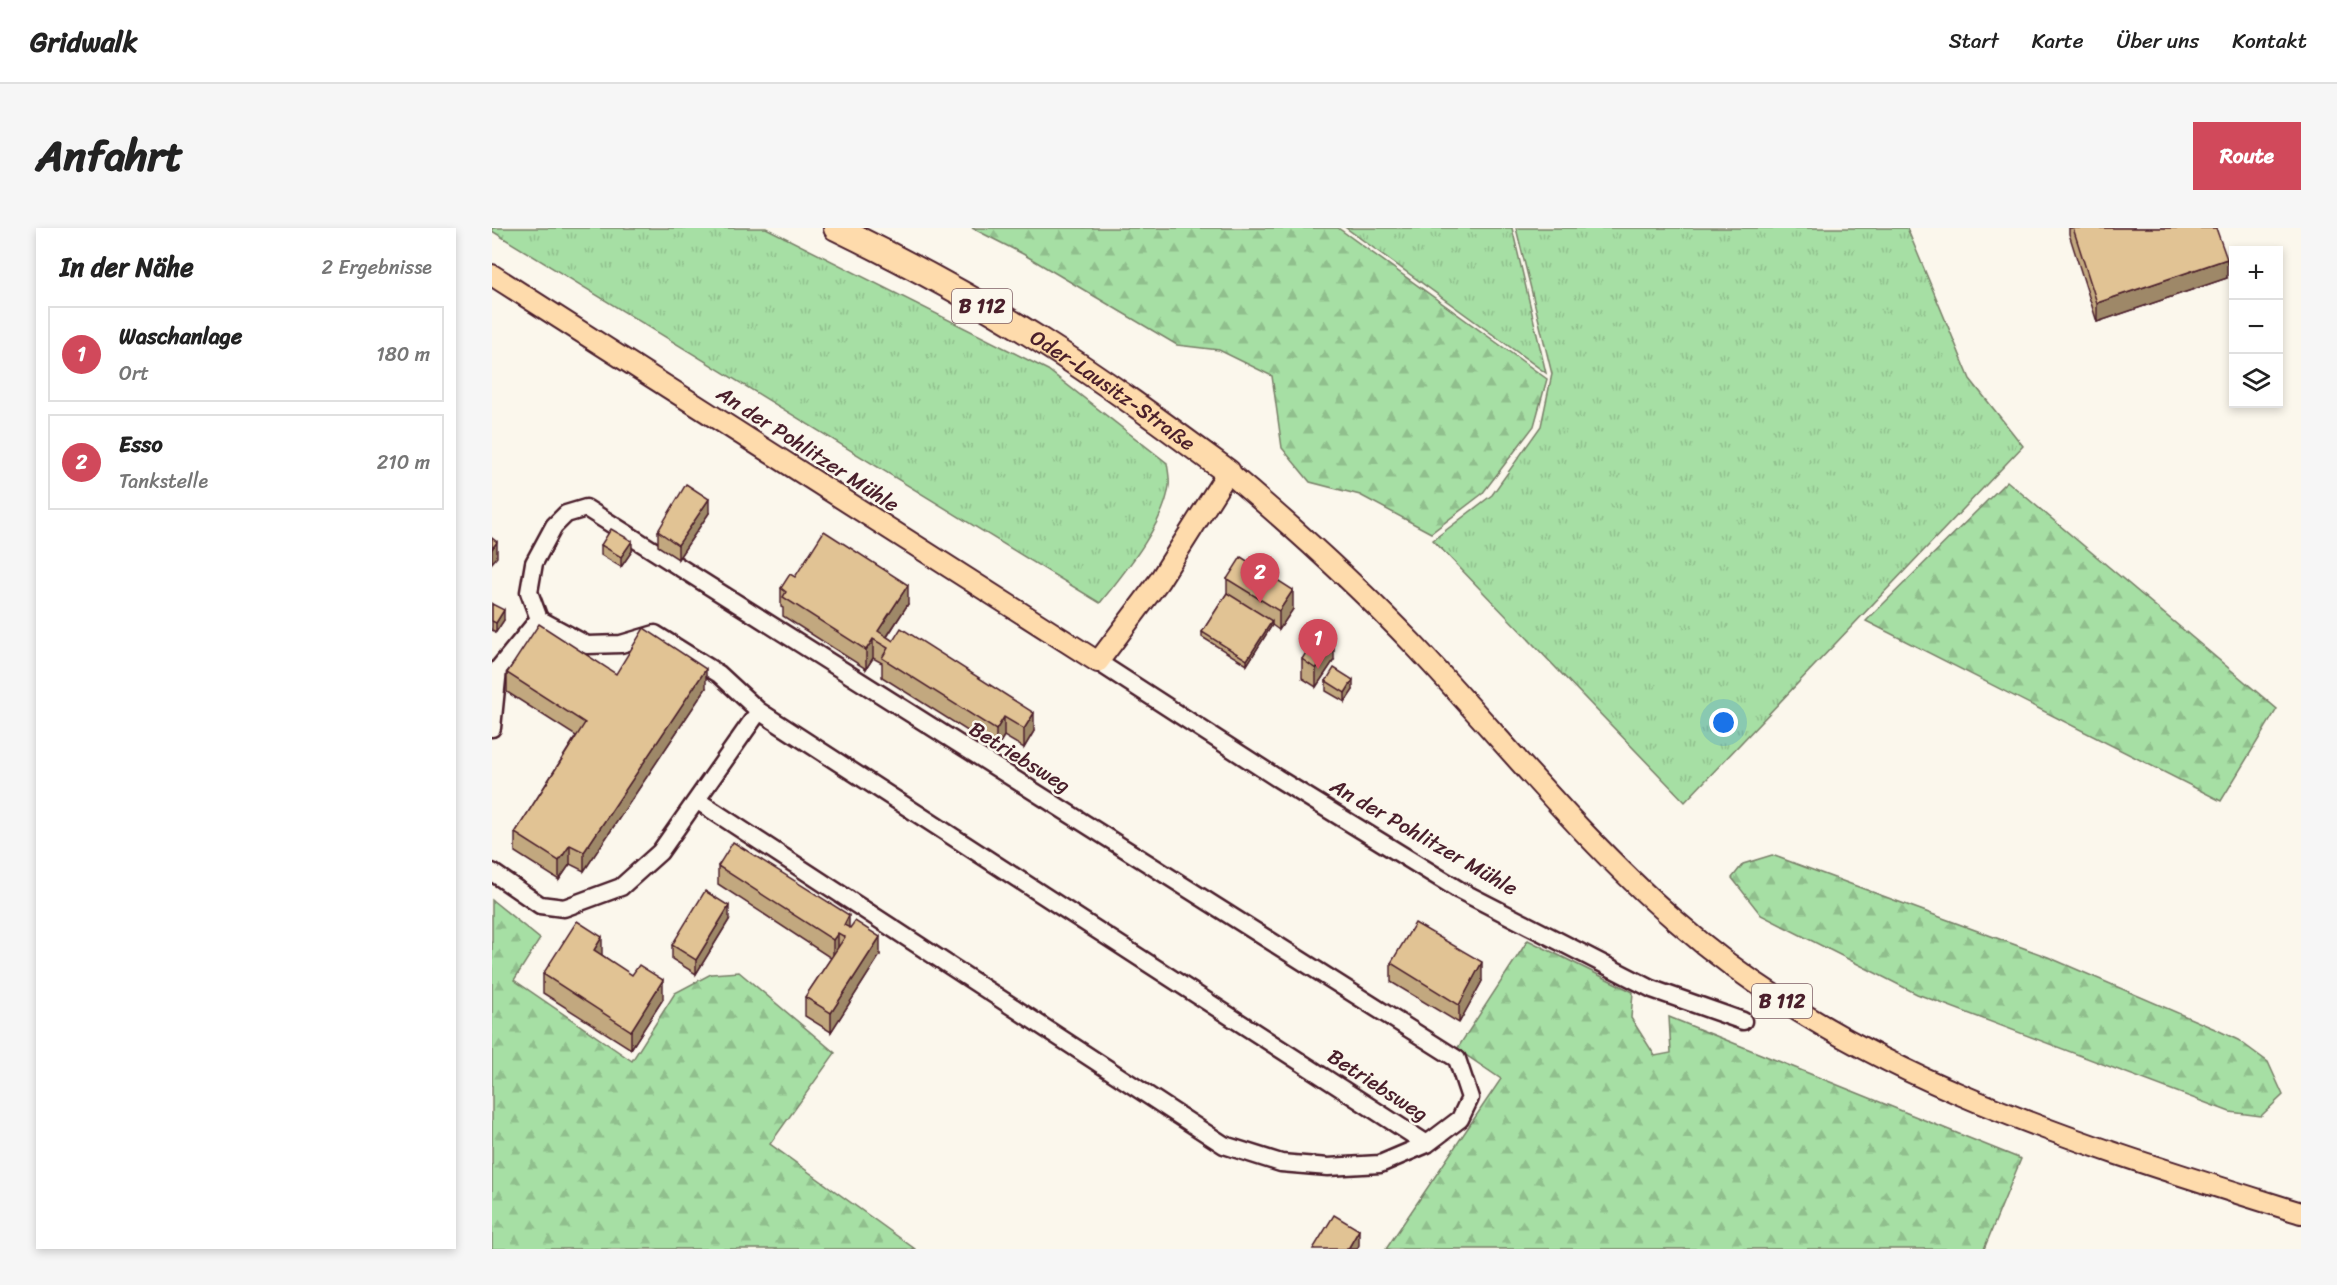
<!DOCTYPE html>
<html lang="de">
<head>
<meta charset="utf-8">
<style>
	:root { --surface:#fff; --page:#f6f6f6; --text:#222; --muted:#767676; --line:#e0e0e0; --accent:#d1495b }
	body { margin:0; font-family:Sriracha,sans-serif; background:var(--page); color:var(--text) }
	.controls { position:absolute; right:18px; top:18px; display:grid; overflow:hidden; border-radius:0px; box-shadow:0 3px 9px #0003 }
	.controls button { width:54px; height:54px; display:grid; place-items:center; padding:0; border:0; border-bottom:2px solid var(--line); background:var(--surface); color:var(--text); font:30px sans-serif }
	.you { position:absolute; left:1232px; top:495px; width:21px; height:21px; margin:-15px; border:4px solid #fff; border-radius:50%; background:#1a73e8; box-shadow:0 0 0 9px #1a73e833 }
	.badge { display:grid; place-items:center; width:39px; height:39px; border-radius:50%; background:var(--accent); color:#fff; font-size:20px; font-weight:700 }
	.pin { position:absolute; translate:-50% -50px; filter:drop-shadow(0 2px 3px #0008) }
	.pin::after { content:''; position:absolute; top:32px; width:21px; height:18px; background:inherit; clip-path:polygon(0 0,100% 0,50% 100%) }
	.list { margin:0; padding:0; list-style:none }
	h2 { display:flex; justify-content:space-between; align-items:center; height:78px; margin:0; padding:0 24px; font-size:26px }
	h2 small { font-size:20px; font-weight:400; color:var(--muted) }
	.list li { display:grid; grid-template-columns:39px 1fr auto; gap:18px; align-items:center; box-sizing:border-box; height:96px; margin:0 12px 12px; padding:0 12px; border:2px solid var(--line); border-radius:0px }
	.list b { display:block; font-size:22px; white-space:nowrap }
	.list p { margin:0; font-size:20px; white-space:nowrap; color:var(--muted) }
	.list em { font-size:20px; font-style:normal; color:var(--muted) }
	.icon { flex:none; width:33px; height:33px; fill:none; stroke:currentColor; stroke-width:2; stroke-linecap:round; stroke-linejoin:round }
	.map { position:relative; flex:none; width:1809px; height:1021px; overflow:hidden; border-radius:0px }
	header { display:flex; align-items:center; gap:36px; box-sizing:border-box; height:84px; padding:0 30px; background:var(--surface); border-bottom:2px solid var(--line) }
	header strong { font-size:28px }
	nav { display:flex; gap:33px; margin-inline-start:auto; font-size:21px }
	.intro { display:flex; align-items:center; justify-content:space-between; box-sizing:border-box; height:144px; padding:0 36px }
	h1 { margin:0; font-size:42px }
	.button { padding:15px 27px; border-radius:0px; background:var(--accent); color:#fff; font-size:21px; font-weight:700 }
	main { display:flex; gap:36px; padding:0 36px }
	aside { flex:1; background:var(--surface); border-radius:0px; box-shadow:0 3px 9px #0003 }
	.map>svg:first-child { display:block }
	.grass { fill:url(#grass-tufts); stroke:#787f68; stroke-width:1.5 }
	.forest { fill:url(#forest-firs); stroke:#787f68; stroke-width:1.5 }
	.lines { fill:none; stroke-linecap:round; stroke-linejoin:round }
	.minor-casing { stroke:#4a1f2b; stroke-width:21 }
	.major-casing { stroke:#4a1f2b; stroke-width:24 }
	.highway-casing { stroke:#4a1f2b; stroke-width:28 }
	.minor { stroke:#fbf7ec; stroke-width:16 }
	.major { stroke:#fedbac; stroke-width:20 }
	.highway { stroke:#fedbac; stroke-width:24 }
	.wall { fill:#c2a87f; stroke:#4a1f2b; stroke-width:1.5 }
	.shaded-wall { fill:#9e8868; stroke:#4a1f2b; stroke-width:1.5 }
	.building { fill:#e1c394; stroke:#4a1f2b; stroke-width:1.5 }
	.labels { text-anchor:middle; dominant-baseline:central; stroke-width:5; stroke-linejoin:round; paint-order:stroke }
	.shield { fill:#fbf7ec; stroke:#7f6065; stroke-width:1.5 }
	.shield-label { font-size:20px; font-weight:bold; fill:#4a1f2b }
	.street-label { font-size:21px; fill:#4a1f2b; stroke:#fbf7ec }
</style>
</head>
<body>
<header>
<strong>Gridwalk</strong>
<nav><a>Start</a><a>Karte</a><a>Über uns</a><a>Kontakt</a></nav>
</header>
<div class="intro"><h1>Anfahrt</h1><a class="button">Route</a></div>
<main>
<aside>
<h2>In der Nähe<small>2 Ergebnisse</small></h2>
<ul class="list">
<li><span class="badge">1</span><div><b>Waschanlage</b><p>Ort</p></div><em>180 m</em></li>
<li><span class="badge">2</span><div><b>Esso</b><p>Tankstelle</p></div><em>210 m</em></li>
</ul>
</aside>
<div class="map">
<svg width="1809" height="1021" viewBox="0 0 1809 1021">
	<defs>
		<pattern id="grass-tufts" width="24" height="20" patternUnits="userSpaceOnUse" patternTransform="scale(1.5)"><rect width="24" height="20" fill="#a6dfa4"/><path d="M3 7l-1-3M5 7V3M7 7l1-3M15 17l-1-3M17 17v-4M19 17l1-3" fill="none" stroke="#90bf8d"/></pattern>
		<pattern id="forest-firs" width="22" height="20" patternUnits="userSpaceOnUse" patternTransform="scale(1.5)"><rect width="22" height="20" fill="#a6dfa4"/><path d="M5 1l3.5 6h-7zM16 11l3.5 6h-7z" fill="#90bf8d"/></pattern>
	</defs>
	<rect width="100%" height="100%" fill="#fbf7ec"/>
	<filter id="ink" filterUnits="userSpaceOnUse"><feTurbulence type="fractalNoise" baseFrequency=".0167" numOctaves="2"/><feDisplacementMap in="SourceGraphic" scale="12" xChannelSelector="R" yChannelSelector="G"/><feConvolveMatrix kernelMatrix="1 2 1 2 8 2 1 2 1" color-interpolation-filters="sRGB"/></filter>
	<g filter="url(#ink)">
		<!-- grass -->
		<path class="grass" d="M0 0H274L556 142 675 235C676 242 678 251 677 258 672 297 632 345 608 375L0 3Z
			M854 0H1020L1054 145Z
			M1024 0H1415L1478 151 1531 218 1193 574 941 312 1000 267 1049 198 1060 146Z"/>
		<!-- forest -->
		<path class="forest" d="M480 0H846L1055 151 1042 198 990 266 939 305 868 267 818 254 790 220 780 148 727 122 685 117 531 26Z
			M1515 253 1785 481 1729 573 1374 393Z
			M1280 627 1556 729 1723 801 1746 812 1776 834 1791 867 1769 888 1738 884 1425 766 1269 687 1240 650 1251 636Z
			M0 672 48 711 22 752 140 833 183 765 219 746 247 744 343 825 278 916 423 1021H0Z
			M1036 712 1141 764 1139 790 1163 828 1179 825 1177 789 1529 931 1492 1021H894L1009 851 965 821Z"/>
		<g class="lines">
			<defs>
				<path id="minor" d="M606 434 785 550 967 662 1160 761 1251 793
					M0 500 6 441 47 391
					M206 573 732 917 789 935 836 939 888 936 935 916 968 891 978 870 965 831 94 280 74 286 62 298 42 335 37 364 47 391 95 417 129 416 163 406 227 446 267 483 935 916
					M0 644 48 677 72 680 129 659 168 624 267 483"/>
				<path id="major" d="M0 47 606 434 667 353 736 244C801 299 863 355 922 417 1009 509 1088 610 1184 693 1361 849 1589 916 1809 985"/>
				<g id="highway">
					<path id="s1" d="M344 0C414 34 483 71 548 112 613 153 675 199 736 244"/>
				</g>
			</defs>
			<!-- minor casing -->
			<use href="#minor" class="minor-casing"/>
			<!-- major casing -->
			<use href="#major" class="major-casing"/>
			<!-- highway casing -->
			<use href="#highway" class="highway-casing"/>
			<!-- minor -->
			<use href="#minor" class="minor"/>
			<!-- major -->
			<use href="#major" class="major"/>
			<!-- highway -->
			<use href="#highway" class="highway"/>
		</g>
		<!-- wall -->
		<path class="wall" d="M1577 0H1724L1735 50 1605 94 1577 6Z
			M217 285 186 331 166 318V303Z
			M109 317 140 323 129 339 109 327Z
			M303 349 416 376 395 409 542 503 532 520 512 508 504 521 390 449V435L381 430 374 441 291 388V380L289 379V360Z
			M735 351 801 381 787 402 780 397 755 437 710 409V404L735 365Z
			M0 376 12 392 4 404 0 402Z
			M810 431 842 432 824 459 810 450Z
			M15 445 124 446 214 460 92 643 78 636 67 652 23 624V605L84 508 15 464Z
			M834 453 861 462 853 474 834 463Z
			M226 638 357 700 388 727 339 804 313 788V769L339 730 226 656Z
			M237 692 204 746 180 731V717Z
			M110 727 171 771 139 821 51 765V746Z
			M899 735 990 753 967 795 899 754Z"/>
		<!-- shaded-wall -->
		<path class="shaded-wall" d="M1735 31V50L1605 94V75Z
			M217 271V285L186 331V317Z
			M140 313V323L129 339V329Z
			M5 314V329L0 335V321Z
			M416 357V376L390 416 386 403Z
			M801 362V381L787 402V383Z
			M12 382V392L4 404V395Z
			M780 393V397L755 437V432Z
			M381 411V430L374 441V422Z
			M842 413V432L824 459V441Z
			M214 441V460L92 643V624Z
			M861 452V462L853 474V465Z
			M542 485V503L532 520V501Z
			M512 489V508L504 521V502Z
			M78 617V636L67 652V633Z
			M237 678V692L204 746V732Z
			M357 687V705L352 697Z
			M346 705V724L341 731V712Z
			M110 709V728L102 722Z
			M388 709V727L339 804V785Z
			M990 734V753L967 795V777Z
			M171 752V771L139 821V803Z
			M867 1002V1017L865 1021H856Z"/>
		<!-- building -->
		<path class="building" d="M1581 0H1724L1735 31 1605 75Z
			M194 256 217 271 186 317 166 303Z
			M119 301 140 313 129 329 109 317Z
			M332 303 416 357 386 403 401 413 409 400 542 485 532 501 512 489 504 502 390 430 396 420 381 411 374 422 291 369 294 364 289 360 298 346 303 349Z
			M0 310 5 314 0 321Z
			M749 329 801 362 787 383 735 351Z
			M735 365 780 393 755 432 710 404Z
			M0 376 12 382 4 395 0 393Z
			M47 396 124 446 152 400 214 441 92 624 78 617 67 633 23 605 93 495 15 445Z
			M827 404 842 413 824 441 810 431Z
			M842 440 861 452 853 465 834 453Z
			M241 614 357 687 352 697 358 700 363 693 388 709 339 785 313 769 353 709 346 705 341 712 226 638Z
			M213 663 237 678 204 732 180 717Z
			M85 693 110 709 102 722 140 747 147 737 171 752 139 803 51 746Z
			M923 695 990 734 967 777 899 735Z
			M842 987 867 1002 856 1021H821Z"/>
	</g>
	<g class="labels">
		<!-- shield labels -->
		<g class="shield">
			<rect x="460" y="61" width="60" height="34" rx="4.5"/>
			<rect x="1260" y="756" width="60" height="34" rx="4.5"/>
		</g>
		<g class="shield-label">
			<text x="490" y="78">B 112</text>
			<text x="1290" y="773">B 112</text>
		</g>
		<!-- street labels -->
		<g class="street-label">
			<text stroke="none"><textPath href="#s1" startOffset="321">Oder-Lausitz-Straße</textPath></text>
			<text transform="translate(316 221) rotate(33)">An der Pohlitzer Mühle</text>
			<text transform="translate(528 529) rotate(32)">Betriebsweg</text>
			<text transform="translate(932 609) rotate(30)">An der Pohlitzer Mühle</text>
			<text transform="translate(886 857) rotate(33)">Betriebsweg</text>
		</g>
	</g>
</svg>
<div class="controls">
<button>+</button>
<button>−</button>
<button><svg class="icon" aria-label="layers" viewBox="0 0 24 24"><path d="M12 4l9 5-9 5-9-5zM3 14l9 5 9-5"/></svg></button>
</div>
<div class="you"></div>
<div class="pin badge" style="left:826px;top:441px">1</div>
<div class="pin badge" style="left:768px;top:375px">2</div>
</div>
</main>
</body>
</html>
